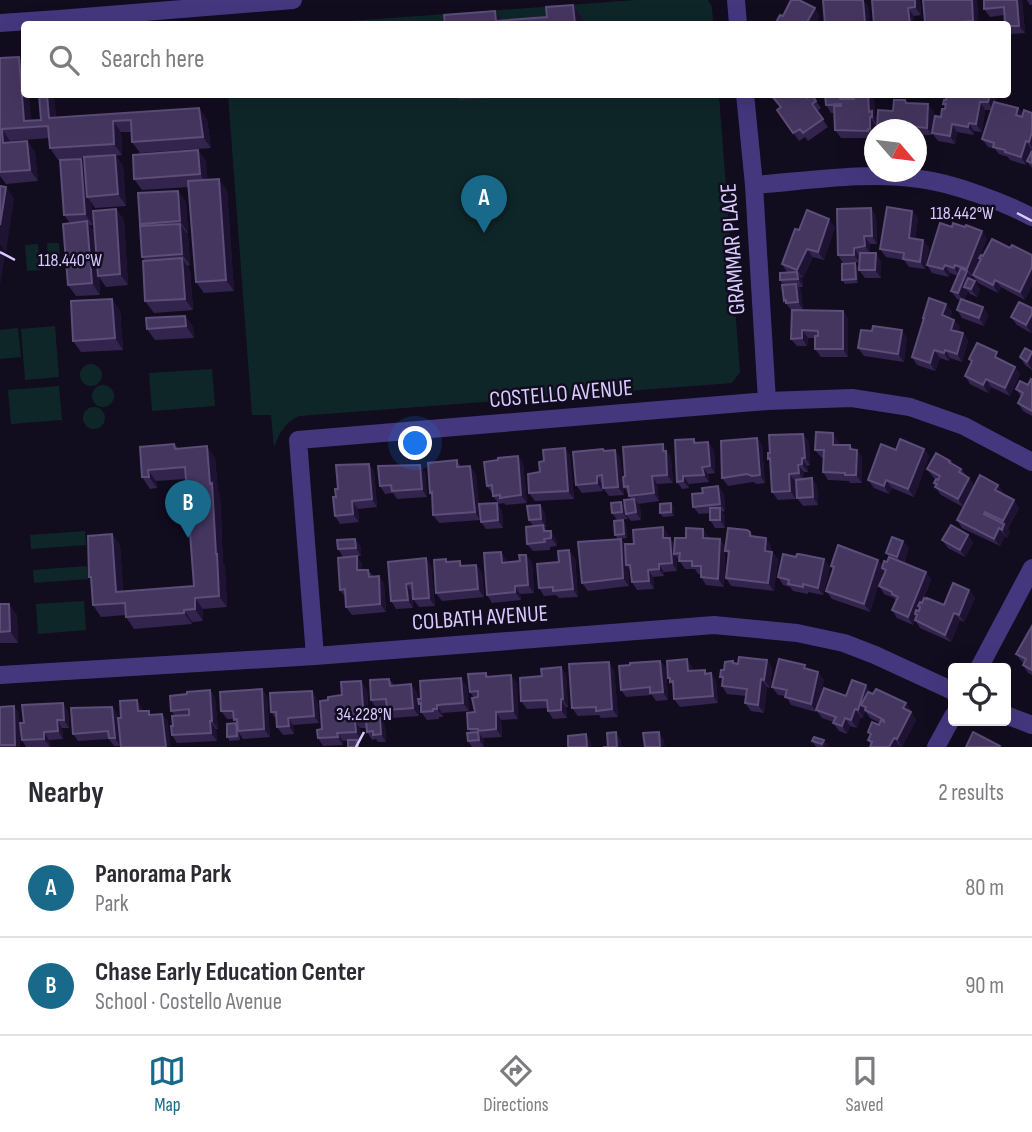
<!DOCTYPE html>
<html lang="en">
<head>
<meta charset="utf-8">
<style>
	:root { --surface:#fff; --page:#f2f2f3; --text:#2b2b33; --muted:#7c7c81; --line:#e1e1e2; --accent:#18698a }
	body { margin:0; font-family:"Sofia Sans Condensed",sans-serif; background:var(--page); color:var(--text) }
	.controls { position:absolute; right:21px; bottom:21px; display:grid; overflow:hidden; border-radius:7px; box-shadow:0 7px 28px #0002 }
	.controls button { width:63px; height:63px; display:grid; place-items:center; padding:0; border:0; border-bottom:2px solid var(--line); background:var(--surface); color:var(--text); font:35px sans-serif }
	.compass { position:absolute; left:864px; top:119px; width:63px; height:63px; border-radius:50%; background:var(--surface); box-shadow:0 7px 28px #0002; rotate:118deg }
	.you { position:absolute; left:416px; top:444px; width:24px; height:24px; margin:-18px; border:5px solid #fff; border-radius:50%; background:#1a73e8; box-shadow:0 0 0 10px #1a73e833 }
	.badge { display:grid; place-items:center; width:46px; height:46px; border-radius:50%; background:var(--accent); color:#fff; font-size:23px; font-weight:700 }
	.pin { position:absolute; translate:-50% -58px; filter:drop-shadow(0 2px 4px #0008) }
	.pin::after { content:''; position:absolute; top:37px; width:24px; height:21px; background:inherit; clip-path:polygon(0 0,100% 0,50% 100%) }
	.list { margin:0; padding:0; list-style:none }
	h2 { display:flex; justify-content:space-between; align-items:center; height:91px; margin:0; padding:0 28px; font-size:30px }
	h2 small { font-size:23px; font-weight:400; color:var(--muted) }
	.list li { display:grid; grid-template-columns:46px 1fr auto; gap:21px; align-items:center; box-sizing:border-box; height:98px; padding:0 28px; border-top:2px solid var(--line) }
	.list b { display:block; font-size:26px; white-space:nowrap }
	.list p { margin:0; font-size:23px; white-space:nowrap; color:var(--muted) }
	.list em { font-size:23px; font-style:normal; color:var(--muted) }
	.icon { flex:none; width:38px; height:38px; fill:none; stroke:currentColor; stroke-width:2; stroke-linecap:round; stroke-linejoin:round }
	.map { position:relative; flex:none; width:1032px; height:747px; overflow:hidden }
	.search { position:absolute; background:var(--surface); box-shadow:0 7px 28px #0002; left:21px; right:21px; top:21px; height:77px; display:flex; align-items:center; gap:18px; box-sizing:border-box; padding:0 24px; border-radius:7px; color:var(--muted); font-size:26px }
	.sheet { height:287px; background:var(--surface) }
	nav { display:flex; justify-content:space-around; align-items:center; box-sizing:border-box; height:98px; border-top:2px solid var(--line); background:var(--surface); font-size:19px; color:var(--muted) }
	nav a { display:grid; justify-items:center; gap:4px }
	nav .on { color:var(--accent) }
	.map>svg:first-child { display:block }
	.green { fill:#0f2629 }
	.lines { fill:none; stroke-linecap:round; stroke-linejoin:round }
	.minor { stroke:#45377e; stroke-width:18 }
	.wall { fill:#33244d }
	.shaded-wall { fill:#1f1333 }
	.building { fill:#453660; stroke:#5c4d79; stroke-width:2 }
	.ticks { fill:none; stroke:#d9caff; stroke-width:2.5 }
	.labels { text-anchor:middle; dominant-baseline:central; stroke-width:5; stroke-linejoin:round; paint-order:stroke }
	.street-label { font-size:23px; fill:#d9caff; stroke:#120c1f }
	.ticks-label { font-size:18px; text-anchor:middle; fill:#d9caff; stroke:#120c1f; stroke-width:5; stroke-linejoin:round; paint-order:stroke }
</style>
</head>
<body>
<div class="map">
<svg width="1032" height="747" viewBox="0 0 1032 747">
	<rect width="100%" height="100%" fill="#120c1f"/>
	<!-- green -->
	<path class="green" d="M636 0H708L712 7 713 24H309Z
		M228 95H719L740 372 732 383 299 416C285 422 279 434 274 447L271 415H252Z
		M47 243H59L61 268 48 269Z
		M38 244 40 270 27 271 25 245Z
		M55 326 59 377 25 380 21 329Z
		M18 328 21 357 0 359V330Z
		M80 375a11 11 0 1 1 22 0a11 11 0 1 1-22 0Z
		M212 369 215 406 152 411 149 373Z
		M92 396a11 11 0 1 1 22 0a11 11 0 1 1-22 0Z
		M59 386 62 420 11 424 8 390Z
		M83 418a11 11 0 1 1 22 0a11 11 0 1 1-22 0Z
		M85 531 86 545 31 549 30 535Z
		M87 566 88 579 34 583 33 570Z
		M84 601 86 630 38 634 36 604Z"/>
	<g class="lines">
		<!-- minor -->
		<path class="minor" d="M736 0 738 24
			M0 23 59 19 293 0
			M745 94 754 185 767 401
			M754 185C807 181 867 171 920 179 953 183 1003 202 1032 217
			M315 656 298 440 767 401 852 398 910 407 964 426 1032 462
			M979 668 1032 568
			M0 675 315 656 714 625 797 633 844 643 875 655 953 691
			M1006 715 1032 725
			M936 747 953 716"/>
	</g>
	<!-- wall -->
	<path class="wall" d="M920 0 921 15 914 16V24H874Z
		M977 0 978 24H926L925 22Z
		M1022 0 1025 33 1011 34 1007 30V24L1004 15 990 17 984 9Z
		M1027 0H1032V5H1030Z
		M19 57 24 64V94L31 120H41L39 94H70L54 96 56 118 199 108 207 119 211 148 140 153 132 142 131 132H121L122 155 116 156 123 166 126 206 95 208 91 202 93 225H89L95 233 116 209 124 220 128 285 106 287 99 277 100 295 76 296 68 285 70 223 64 215 85 164 84 158 58 160 50 148 49 138 10 141V142L27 141 35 152 38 181 6 184 0 176V58Z
		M456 94H511V96L460 100Z
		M774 94 799 95 807 98 811 94 821 108 817 111 828 127 808 141 805 137 799 141 777 110 781 108Z
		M825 94H845V99H854L872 94 874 97 875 116 877 119 893 111 905 100 907 103 934 112 932 135H916V130H877V125H875L874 138H841L835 130V113H831L826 105Z
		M959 94 1018 108 1023 114 1032 113V149L1028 158 1032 151V168L1027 162 1026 165 1010 160 1008 157 999 154 995 149 988 147 982 139 992 110H985L982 132 974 131V135L957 132 955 144 938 141 932 133 945 109 943 104 950 95H955L956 96H960Z
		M198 150 206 161 207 180 227 190 234 291 204 293 196 282 189 187 142 190 134 179Z
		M178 191 186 202 188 233H186L188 235 190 265 187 266 190 270 193 310 154 313 145 301V261L142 257V226L140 224Z
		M871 208 876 216 877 244H870V253L881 261V278H865L859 270 860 256 859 262 843 263 838 255Z
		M912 211 918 218 915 239 923 240 929 248 925 269 909 267 904 260 886 257 880 249Z
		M835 227 824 260 813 257 803 278 801 277 802 279 803 287H799L801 291 803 310 843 311 848 319V357H821L815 349V338H808L807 346H797L791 339 792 311 784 301 783 285 780 280 789 272H787L782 264 799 230Z
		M987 238 980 256H983L992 239 1025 300 1001 287 998 293 978 283 973 276H970L980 289 977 297 970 294 968 291 964 300 983 307 988 315 984 326 962 318 957 310 960 300 957 299 951 291 958 276 950 273 949 277 932 273 927 265Z
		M858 267V283L845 284 842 280Z
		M1019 302 1031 333 1017 325 1011 317Z
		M120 310 123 350 81 352 73 341Z
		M952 311 950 318 954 320 960 327 958 332 963 333 968 341 962 362 950 358 949 361 940 358 935 371 917 365 912 357 924 320 923 318Z
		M185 316 193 327 194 338 155 340 147 329Z
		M907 338 904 362 864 356 858 348Z
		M1032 352V370L1025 365 1020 357Z
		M969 359 1002 360 1015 367 1020 374 1010 396 991 387 988 393 970 384 965 376 972 362Z
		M1032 380V416L1023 411 1018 403 1021 397 1016 389 1028 385Z
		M757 438 762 445 765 483 757 484 753 482 728 486 722 478Z
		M694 439 697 443 714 450 715 473 708 474 709 482 689 484V488L682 489 677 482Z
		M839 441 838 445H850L853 449 862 457V483H850L849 481 828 480 823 472V458L821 457 815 450Z
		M809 442 810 465 807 466 808 472H804V479L817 486 818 505 803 506 797 498 796 481H795L796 499 778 500 772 492 771 462 768 459Z
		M174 444 178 448 215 458 218 492 220 495 223 563 225 566 227 607 203 609V621L192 622V624L134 629 126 617V615L101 617 93 605 91 580 89 577 112 534 120 545 123 591 194 586 186 479 156 481 157 488 150 489 142 477 140 447Z
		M663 444 671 458 673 483 657 484 659 501 638 504 640 506 641 520 631 521 627 516 628 519 617 520 612 513 621 502 625 507 631 499 624 487 625 476Z
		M565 448 570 456 574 499 535 501 529 493 540 472 544 461Z
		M924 449 929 456 914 497 892 488 889 494 874 488 868 480 896 450Z
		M615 450 620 458 624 495 609 496 603 488 602 484 603 491 582 493 576 485 605 451Z
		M457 460 461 467 476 474 480 520 439 523 433 515 432 496 430 493Z
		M950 461 953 464 961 469 975 486 1003 492 1002 494 1019 508 1008 529 1007 528 1010 532 1007 538 1005 536 1000 546 962 528 957 520 963 507 941 495 935 487 934 483 936 479 933 477 927 469Z
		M523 463 527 503 506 505 504 503 499 504 493 496V494L487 486Z
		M374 471 377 507 358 509 359 522 340 524 335 516 336 497 338 489Z
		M425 472 427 497 397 499 393 493 385 494 380 486Z
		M718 486 724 494 725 511 722 512 725 516V528H715L710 520V513L699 514 693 507Z
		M497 503 502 511 503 528 486 529 481 522Z
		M671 503 674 507V516L663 517 660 513Z
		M540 505 545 513 546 527H544L547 531H551L556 539 557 546 550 547V550L533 551 527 544 533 526 529 520Z
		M623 520 626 524 627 538 618 539 615 535Z
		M663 527 668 535V538L675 545 709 537V538L720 539 725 547 724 587 706 585 701 577V574H698L695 569H685L676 556 677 571 664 572V576L653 577 654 589 637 590 632 582 631 571 628 567 629 586 588 591 582 583 621 539 625 544H634Z
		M750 532 753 536 766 538 771 546V551L778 559 774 591 731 586 726 578 729 555 725 551Z
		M968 535 973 543 965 557 948 548 942 540Z
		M355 539 361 547V556L343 557 338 549Z
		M909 548 904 563 926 572 931 580 922 603 944 605 969 590 975 598 964 622 960 620 951 642 920 628 915 620 913 625 897 618 892 610 896 601 894 598 884 594 879 586 885 572 883 570 870 612 832 599 826 591 833 570 831 566H882L887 562 889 557 886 553Z
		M357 556 362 564V570H368L373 576H379L384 584 386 612 352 615 346 607 345 597 340 590Z
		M796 557 824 559 830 567 823 595 808 592V594L793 591 790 587 783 585 778 577Z
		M426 558 431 566 435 606 419 607 413 599V591H412L413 608 396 609 391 601Z
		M575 558 578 597 559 598 556 595 544 596 539 588 559 562Z
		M446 559 448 562 460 561 463 566 476 565 482 573 484 597 442 601 436 593Z
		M507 560V562H532L534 593 520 594 521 600 492 603 487 595Z
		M0 604 17 615 18 643H0Z
		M1032 626V675L1028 673 1023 665 1024 663 1021 661 1016 654Z
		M687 659 692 667 693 671 705 670 707 673H711L716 681 718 703 680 707 674 699 673 686 668 678Z
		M767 660 772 668 770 688 767 687 764 713 751 711 745 703 746 696 727 694 722 686 723 680 720 677 724 670 733 661 735 663 738 664Z
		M660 661 666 668 668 700 656 701 652 695 626 697 621 690Z
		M561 667 566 675 568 707H566L567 718 553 719 548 711V708L527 709 521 701 542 676Z
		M808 669 824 680 817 706 846 696 872 693 911 710V712L916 720 902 747 900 746 899 747H870L871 745 868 740 870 735 868 732 879 725 880 723 870 718 865 711 863 718 861 717 857 728 850 726 847 734 839 731 833 723 834 722 822 718 816 710V712L791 705 786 696 778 695 772 687Z
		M614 670 618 717 601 718 599 715 578 716 572 708Z
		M486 673 489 677 517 683 518 719 501 720 502 737 483 738 481 737 484 740V747H472L468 741 471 733 468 729 475 712 474 698 470 692Z
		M389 679 394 685 417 692 419 716 392 718 387 710V707L376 708 371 700Z
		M467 686 469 711 442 713 443 717H439V719L427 720 421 712V707L419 704 421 699Z
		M262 689 267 697 270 737 243 739 239 733 240 740 230 741 227 737 236 723 237 725 234 719H227L221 711Z
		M367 689 369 720 380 718 385 726 386 742H378L376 739 372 740 367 732V728H360L361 740 343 741V745L323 746 318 738 322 729 328 700Z
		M210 690 215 698 218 729H216L217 741 177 743 172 735 175 716 171 711 187 694Z
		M317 699 319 723 293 725 294 734 283 735 277 727V720L271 712Z
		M14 706 19 714 20 747H0V707Z
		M112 707 118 715 120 746H114L109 739 78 741 73 734Z
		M68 711 69 728H62L63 739 49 740 50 747H26L22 740 24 723Z
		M814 737 829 747H816L812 741Z"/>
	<!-- shaded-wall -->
	<path class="shaded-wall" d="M863 0 869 7 870 24H866L865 23Z
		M915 0H920L921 15 915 7Z
		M972 0H977L978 24H976L973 21Z
		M1017 0H1022L1025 33 1019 26Z
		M573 5 584 20V24H575Z
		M815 8 820 16 816 24H806Z
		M908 8 914 16V24H910Z
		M495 11 505 24 496 21Z
		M19 57 24 64V94H29L32 127 24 121Z
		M47 94H53L54 96 57 130 49 118Z
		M840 94H845L846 107 840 99Z
		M868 94H872L874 97 875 116 877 119V125L869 112Z
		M990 94H998L993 110 988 102Z
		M980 102 985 110 982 132 976 124Z
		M928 104 934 112 932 135 927 128Z
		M199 108 207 119 211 148 203 137Z
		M1018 108 1024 115 1021 122 1016 115Z
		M870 117 875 125 874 136 870 129Z
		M113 121 121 132 122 155 114 144Z
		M969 123 974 131V135L968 127Z
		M952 124 957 132 955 144 950 136Z
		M2 129 10 141 11 154 3 143Z
		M1032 132V147L1029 142Z
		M27 141 35 152 38 181 30 170Z
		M1026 141 1031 149 1026 165 1021 157Z
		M198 150 206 161 208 185 200 174Z
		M115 155 123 166 126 206 118 194Z
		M81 159 89 170 87 197 91 202 93 225 85 214Z
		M219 179 227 190 234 291 226 280Z
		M6 187 14 198 6 253 0 245V225Z
		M178 191 186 202 188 233 180 221Z
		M871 208 876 216 877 244 872 236Z
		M116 209 124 220 128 285 120 274Z
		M912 211 918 218 915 246 909 238Z
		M829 219 835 227 824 260 818 252Z
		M87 221 95 233 100 295 92 283Z
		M180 224 188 235 190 265 182 254Z
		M982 231 987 238 973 277 967 269Z
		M864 236 870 244V254L865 246Z
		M923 240 929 248 925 269 920 262Z
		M0 248 5 255 0 285Z
		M854 248 859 256V262L854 255Z
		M807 249 813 257 803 278 797 270Z
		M876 253 881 261V278L875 270Z
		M182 258 190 270 193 310 185 299Z
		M855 263 858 267V283L856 279Z
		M945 265 950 273 949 277 943 269Z
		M955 265 961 272 960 276 954 268Z
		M1032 267V286L1025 300 1020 292Z
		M967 271 973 279 969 288 964 287 968 291 963 301 958 293Z
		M797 272 802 279 803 287 798 279Z
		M995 280 1001 287 998 293 993 285Z
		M975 281 980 289 977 297 971 289Z
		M796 284 801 291 803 310 798 302Z
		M112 299 120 310 123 350 115 338Z
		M946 304 952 311 948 323 942 315Z
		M983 307 988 315 984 326 979 318Z
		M843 311 848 319V357L843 349Z
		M1032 314V332L1031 333 1026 325Z
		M185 316 193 327 194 338 186 326Z
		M954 320 960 327 956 337 951 330Z
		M802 330 808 338 807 346 802 338Z
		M902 330 907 338 904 362 898 354Z
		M963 333 968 341 962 362 957 354Z
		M934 350 940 358 935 371 930 363Z
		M945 350 950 358 949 361 944 353Z
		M1032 353V369L1027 362Z
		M1015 367 1020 374 1010 396 1005 388Z
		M986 379 991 387 988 393 983 385Z
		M833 433 839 441 838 452 833 445Z
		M803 434 809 442 810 465 805 458Z
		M757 438 762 445 765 483 760 475Z
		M708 442 714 450 715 473 710 466Z
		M663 444 671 458 673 483 667 475Z
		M207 446 215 458 218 492 220 495 223 563 225 566 227 607 219 596Z
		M565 448 570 456 574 499 568 491Z
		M924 449 929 456 914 497 908 489Z
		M615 450 620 458 624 495 618 487Z
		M857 450 862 457V483L856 475Z
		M518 456 523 463 527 503 521 495Z
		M802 458 807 466 808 472 802 464Z
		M369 464 374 471 377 507 372 499Z
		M420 465 425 472 427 497 422 489Z
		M798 465 804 472V481L799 473Z
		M470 466 476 474 480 520 475 512Z
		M702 467 708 474 709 482 704 475Z
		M148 470 156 481 157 488 149 477Z
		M789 474 795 481 796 499 790 491Z
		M597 476 602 484 603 491 597 483Z
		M652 476 657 484 659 501 654 493Z
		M683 476 689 484V488L683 481Z
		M812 478 817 486 818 505 813 497Z
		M969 478 975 486 963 507 958 499Z
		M886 480 892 488 889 494 884 486Z
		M998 485 1003 492 1000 498 995 490Z
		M718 486 724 494 725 511 720 504Z
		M634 499 640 506 641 520 636 512Z
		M1014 500 1019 508 1008 529 1003 521Z
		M352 501 358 509 359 522 353 514Z
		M621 502 627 510 626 514 628 519 622 512Z
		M497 503 502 511 503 528 498 520Z
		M671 503 674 507V516L671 512Z
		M540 505 545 513 546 527 541 519Z
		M720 508 725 516V528L720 520Z
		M623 520 626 524 627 538 624 534Z
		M1004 524 1010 532 1007 538 1002 530Z
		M663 527 668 535V546L663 538Z
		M999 528 1005 536 1000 546 994 539Z
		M703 529 709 537V546L703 538Z
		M551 531 556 539 557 546 551 538Z
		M112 534 120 545 124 603 116 592Z
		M968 535 973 543 965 557 960 550Z
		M670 538 675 545 674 554 676 556 677 571 672 563Z
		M766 538 771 546 770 559 765 551Z
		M355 539 361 547V556L356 548Z
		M621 539 627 547 626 565 628 567 629 586 623 578Z
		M720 539 725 547 724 587 718 579Z
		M903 541 909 548 903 565 897 557Z
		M569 550 575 558 578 597 573 589Z
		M501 552 507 560V570L502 563Z
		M772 552 778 559 774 591 768 583Z
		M526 555 532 562 534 593 528 585Z
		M357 556 362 564 363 578 357 570Z
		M426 558 431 566 435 606 429 598Z
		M824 559 830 567 823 595 818 588Z
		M878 560 884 567 882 568 883 570 870 612 864 604Z
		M659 564 664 572V576L659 569Z
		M476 565 482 573 484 597 478 589Z
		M648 570 653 577 654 589 649 581Z
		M926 572 931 580 920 607 918 606 920 608 917 615 915 614 916 617 913 625 908 617Z
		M379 576 384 584 386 612 380 604Z
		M406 584 412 591 413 608 408 600Z
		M515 586 520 594 521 600 515 592Z
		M969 590 975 598 964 622 959 615Z
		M195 598 203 609V621L195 609Z
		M9 604 17 615 18 643 10 631Z
		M184 610 192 622V624L184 613Z
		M954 613 960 620 951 642 945 635Z
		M687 659 692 667 693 679 688 671Z
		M767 660 772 668 770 688 764 680Z
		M660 661 666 668 668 700 663 692Z
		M609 662 614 670 618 717 612 709Z
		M561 667 566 675 568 707 563 699Z
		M818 672 824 680 816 712 811 704Z
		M711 673 716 681 718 703 713 696Z
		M511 675 517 683 518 719 513 711Z
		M461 678 467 686 469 711 463 703Z
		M761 679 767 687 764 713 758 705Z
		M361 681 367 689 369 728 364 720Z
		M411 684 417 692 419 716 413 708Z
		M866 685 872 693 861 705 866 710 863 718 858 710Z
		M262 689 267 697 270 737 264 729Z
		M210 690 215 698 218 729 212 721Z
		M312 691 317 699 319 723 314 716Z
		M561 699 566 707 567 718 561 710Z
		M137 700 142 708 143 719 138 711Z
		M63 703 68 711 69 728 64 720Z
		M906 703 911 710 908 716 903 708Z
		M437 705 442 713 443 717 437 709Z
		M14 706 19 714 20 747H16L15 745Z
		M112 707 118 715 120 746 115 738Z
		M855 709 861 717 857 728 851 720Z
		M496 712 501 720 502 737 496 729Z
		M911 712 916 720 902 747 897 739Z
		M162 714 168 721 171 747H166Z
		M288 718 293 725 294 734 289 726Z
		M380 718 385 726 386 742 381 734Z
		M845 718 850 726 847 734 842 726Z
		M57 720 62 728 63 739 58 731Z
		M210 721 216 729 217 741 211 733Z
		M355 721 360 728 361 740 356 732Z
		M44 732 49 740 50 747 44 739Z
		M478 732 484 740V747L479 740Z
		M616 732 621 740 622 747H617Z
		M659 732 664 740 665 747H660Z
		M337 733 343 741V745L338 737Z
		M586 734 591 742 592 747H587Z
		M894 738 900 746 899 747H889Z
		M824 740 829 747H824L822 744Z"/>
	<!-- building -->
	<path class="building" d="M791 0H799L815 8 806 24H775L780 15 783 16Z
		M823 0H863L865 23 825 24Z
		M872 0H915V7L908 8 910 24H874Z
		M923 0H972L973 21 927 24 926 22H925Z
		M984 0H1017L1019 26H1007V24H1005L1004 7 984 9Z
		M573 5 575 24H445L444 15 495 11 496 21 547 17 546 7Z
		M19 57 24 121 41 120 39 94H47L49 118 199 108 203 137 132 142 131 120 113 121 114 144 50 148 48 126 2 129 3 143 27 141 30 170 0 172V58Z
		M774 94H794L796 97 800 94H805L807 98 811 94 816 101 812 104 823 119 803 133 800 129 793 133 777 110 781 107 772 96Z
		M825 94H840V99H854V94H868L869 112 872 111V117H870V129H868V131L835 130 834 106H841V104L826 105Z
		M951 94 955 95V96H960V94H990L988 102H980L976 124 969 123 968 127 952 124 950 136 932 133 935 116 941 117 942 109H945L946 104H943L944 100H946L947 95Z
		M894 100H905L906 103 928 104 927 128 905 126V130L877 129 878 110 893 111Z
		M994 102 1018 108 1016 115 1022 117 1024 110 1032 113V132L1029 142 1026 141 1021 157 1005 152V150L993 147 994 143 982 139Z
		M198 150 200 174 134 179 133 155Z
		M1032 151V163L1027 161Z
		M115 155 118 194 87 197 84 157Z
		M81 159 85 214 64 215 60 160Z
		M219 179 226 280 196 282 188 181Z
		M0 186 6 187 0 225Z
		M178 191 180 221 140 224 138 193Z
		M887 207 912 211 909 238 923 240 920 262 903 259 904 253 880 249Z
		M871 208 872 236H864L865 246 854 248V255H838L837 209Z
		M116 209 120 274 98 276 93 211Z
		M807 210 829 219 818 252 807 249 797 270 782 264 795 229 799 230Z
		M87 221 92 283 68 285 63 224Z
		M940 223 952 227 953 223 965 227 966 225 982 231 967 269 955 265 954 268 945 265 943 269 927 265Z
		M180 224 182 254 142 257 140 226Z
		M992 239 1010 248 1012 245 1032 255V267L1020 292 995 280 993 285 973 275 981 259 979 258 981 255 983 256Z
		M860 253H876L875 270H859Z
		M182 258 185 299 145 301 143 261Z
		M855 263 856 279 842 280V264Z
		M961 268 967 271 958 293 951 291Z
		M797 272 798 279 780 280V273Z
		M968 278 975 281 971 289 964 287Z
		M796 284 798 302 786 303V300L784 301 782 285Z
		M929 298 946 304 942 315 954 320 951 330 963 333 957 354 945 350 944 353 934 350 930 363 912 357 924 318H923Z
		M112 299 115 338 73 341 71 301Z
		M961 299 983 307 979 318 957 310Z
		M1019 302 1032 308V314L1026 325 1011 317Z
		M792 310 843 311V349H815V336H818V331L802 330V338L791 339Z
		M185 316 186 326 147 329 146 318Z
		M873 326 902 330 898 354 858 348 861 330 872 331Z
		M977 343 997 352 995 357 1015 367 1005 388 986 379 983 385 965 376 972 361 969 359Z
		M1025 348 1032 352 1027 362 1020 357Z
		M1031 379 1032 380V411L1018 403 1023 393 1016 389 1020 381 1028 385Z
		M816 432 833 433V445H850V449L857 450 856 475H845V473L823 472 824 450H815Z
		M803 434 805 458H802V464L798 465 799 473 789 474 790 491 772 492 770 458 768 459V453H770L769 435Z
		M757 438 760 475 752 476 747 474 722 478 721 441Z
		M694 439V443L708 442 710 466 702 467 704 475 683 476V481L677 482 675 440Z
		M900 439 924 449 908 489 886 480 884 486 868 480 881 444 896 450Z
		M174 444 175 449 207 446 210 484 212 483 216 554H217L219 596 195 598V609L184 610V613L126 617 125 603 93 605 91 577H89L88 536 112 534 116 592 194 586 185 467 148 470 149 477H142L140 447Z
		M663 444V451H666L667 475 652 476 654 493 629 496 628 486 624 487 623 477 625 476 623 447Z
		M565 448 568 491 529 493 528 474 540 472 539 462 544 461 543 450Z
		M603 449 604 451 615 450 618 487 603 488 602 475 597 476V483L576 485 573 452Z
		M936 453 950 461 949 462 961 469 959 472 969 478 958 499 935 487 937 484 934 483 936 479 938 480 940 476 927 469Z
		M518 456 521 495 500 498V495L493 496 492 485 487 486 484 462 498 460V458Z
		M457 460V467L470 466 475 512 433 515 432 492 430 493 428 463Z
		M369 464 372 499 352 501 353 514 335 516 333 497H336L335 489H338L336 465Z
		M420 465 422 489 392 491 391 485 380 486 378 466Z
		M980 475 998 485 995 490 1014 500 1003 521 985 512 984 514 1004 524 1002 530 999 528 994 539 957 520Z
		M812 478 813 497 797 498 796 480Z
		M718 486 720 504 693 507 692 494 703 493 702 488Z
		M634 499 636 512 626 514 624 500Z
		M621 502 622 512 612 513 611 503Z
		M497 503 498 520 481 522 479 504Z
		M671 503V512L660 513V504Z
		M540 505 541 519 529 520 527 506Z
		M710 508H720V520H710Z
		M623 520 624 534 615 535 614 521Z
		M543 525 544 531H551V538L544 539 545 542 527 544 526 527Z
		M951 525 968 535 960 550 942 540Z
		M663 527V538H670L672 563 659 564V569L648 570 649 581 632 582 630 565H626L625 544H634L633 530Z
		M686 528 703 529V538L720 539 718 579 701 577V566H692V561H679L680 553 674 554 675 538H686Z
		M728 528 747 530 750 532V536L766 538 765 551 772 552 768 583 726 578 729 551H725Z
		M892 537 903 541 897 557 886 553Z
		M355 539 356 548 338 549 337 540Z
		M621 539 623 578 582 583 578 542Z
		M838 545 878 560 864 604 826 591 834 567 831 566Z
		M569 550 573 589 553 591V587L539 588 537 564 559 562 558 551Z
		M501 552 502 563 520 561 519 555H526L528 585 515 586V592L487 595 484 553Z
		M783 554 796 557 797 554H799L824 559 818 588 803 584V587L788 584 789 580 778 577Z
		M357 556V570H368L369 577 379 576 380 604 346 607 345 589 340 590 338 558Z
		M889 557 926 572 908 617 892 610 898 597 892 594V592L879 586 886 570 882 568 884 561 887 562Z
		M426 558 429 598 413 599 412 583 406 584 408 600 391 601 388 562Z
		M446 559V562L460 561V566L476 565 478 589 436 593 434 560Z
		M953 583 969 590 959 615 954 613 945 635 915 620 917 615 915 614 916 610 919 611 920 607 918 606 920 602 922 603 924 598 927 599V598L944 605Z
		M0 604H9L10 631 0 632Z
		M1032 626V670L1023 665 1026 659 1016 654Z
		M739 657 767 660 764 680 761 679 758 705 745 703 747 689 722 686 723 677H720L721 670H724L725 662 733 661V663L738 664Z
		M687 659 688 671 705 670V674L711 673 713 696 674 699 673 681 670 682V678H668L667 661Z
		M779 659 805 665 804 668 818 672 811 704 785 697 787 690 772 687Z
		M660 661 663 692 650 693V687L621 690 619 666 630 665V663Z
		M609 662 612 709 596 711V707L572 708 569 664Z
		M561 667 563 699H561V710L548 711 547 700 521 701 520 678 542 676 541 669Z
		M486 673V677L511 675 513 711 496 712V729L478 731V729H468L467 713 475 712 472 698 478 697V691L470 692 468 674Z
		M461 678 463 703 437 705V709H433V711L421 712V703L419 704 418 699H421L420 681Z
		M389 679 390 686 411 684 413 708 387 710 386 699 371 700 370 680Z
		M852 680 866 685 858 710 855 709 851 720 845 718 842 726 833 723 836 717 816 710 824 688 846 696Z
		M361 681 364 720 355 721 356 732 337 733 338 737 318 738 317 730 322 729 320 701 328 700V697L342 695 341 682Z
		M262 689 264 729 238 731 237 719 234 720 233 711H221L220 692Z
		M876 689 906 703 903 708 911 712 897 739 894 738 889 747H870L872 742 868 740 871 734 868 732 872 722 879 725 881 720 884 722V720L865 710 866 707 861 705 868 692 873 694Z
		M210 690 212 721H210L211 733 172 735 171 726H173L172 716 189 715V709L171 711 170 696 187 694V692Z
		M312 691 314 716 288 718 289 726 277 727 276 712H271L270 693Z
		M137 700 138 711H149V715L162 714 166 747H121L118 718H121L120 701Z
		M63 703 64 720H57L58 731 44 732V739L22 740 20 723H24L22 705Z
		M14 706 15 745H0V707Z
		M112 707 115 738H109L108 731 73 734 71 708Z
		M380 718 381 734 373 735V731L367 732 366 720Z
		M236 723 237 736 227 737V724Z
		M478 732 479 740 468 741 467 733Z
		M616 732 617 747H603H608L607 733Z
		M659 732 660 747H645L643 733Z
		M973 732 1000 746 999 747H966Z
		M586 734 587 747H568V736Z
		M814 737 824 740 822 744 812 741Z
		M348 740H357L358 747H348Z"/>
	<!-- ticks -->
	<path class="ticks" d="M1017 213 1032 221M0 252 15 260M356 747 364 732"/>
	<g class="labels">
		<!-- street labels -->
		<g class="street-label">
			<text transform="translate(733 249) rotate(-94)">GRAMMAR PLACE</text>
			<text transform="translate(561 394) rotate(-5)">COSTELLO AVENUE</text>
			<text transform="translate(480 618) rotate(-4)">COLBATH AVENUE</text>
		</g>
	</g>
	<g class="ticks-label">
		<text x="962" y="219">118.442°W</text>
		<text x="70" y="266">118.440°W</text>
		<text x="364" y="720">34.228°N</text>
	</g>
</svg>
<div class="controls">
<button><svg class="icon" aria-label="locate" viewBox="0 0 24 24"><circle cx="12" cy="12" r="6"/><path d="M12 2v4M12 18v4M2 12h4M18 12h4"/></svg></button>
</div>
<svg class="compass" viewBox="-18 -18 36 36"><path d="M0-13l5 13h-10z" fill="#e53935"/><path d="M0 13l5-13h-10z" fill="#7c7c81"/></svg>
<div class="you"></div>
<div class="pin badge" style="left:484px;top:233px">A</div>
<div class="pin badge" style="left:188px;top:538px">B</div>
<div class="search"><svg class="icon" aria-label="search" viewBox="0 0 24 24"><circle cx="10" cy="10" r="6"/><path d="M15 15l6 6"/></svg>Search here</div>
</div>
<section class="sheet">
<h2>Nearby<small>2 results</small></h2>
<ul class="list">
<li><span class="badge">A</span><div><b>Panorama Park</b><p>Park</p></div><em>80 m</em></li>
<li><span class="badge">B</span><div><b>Chase Early Education Center</b><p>School · Costello Avenue</p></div><em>90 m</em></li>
</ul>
</section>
<nav>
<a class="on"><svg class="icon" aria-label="map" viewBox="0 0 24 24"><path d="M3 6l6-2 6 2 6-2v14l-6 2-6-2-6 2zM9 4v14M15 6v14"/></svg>Map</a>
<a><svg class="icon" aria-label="directions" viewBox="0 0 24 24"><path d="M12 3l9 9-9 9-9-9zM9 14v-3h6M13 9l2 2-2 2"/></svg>Directions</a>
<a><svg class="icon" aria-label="saved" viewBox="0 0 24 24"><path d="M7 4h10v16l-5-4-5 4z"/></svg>Saved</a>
</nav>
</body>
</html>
